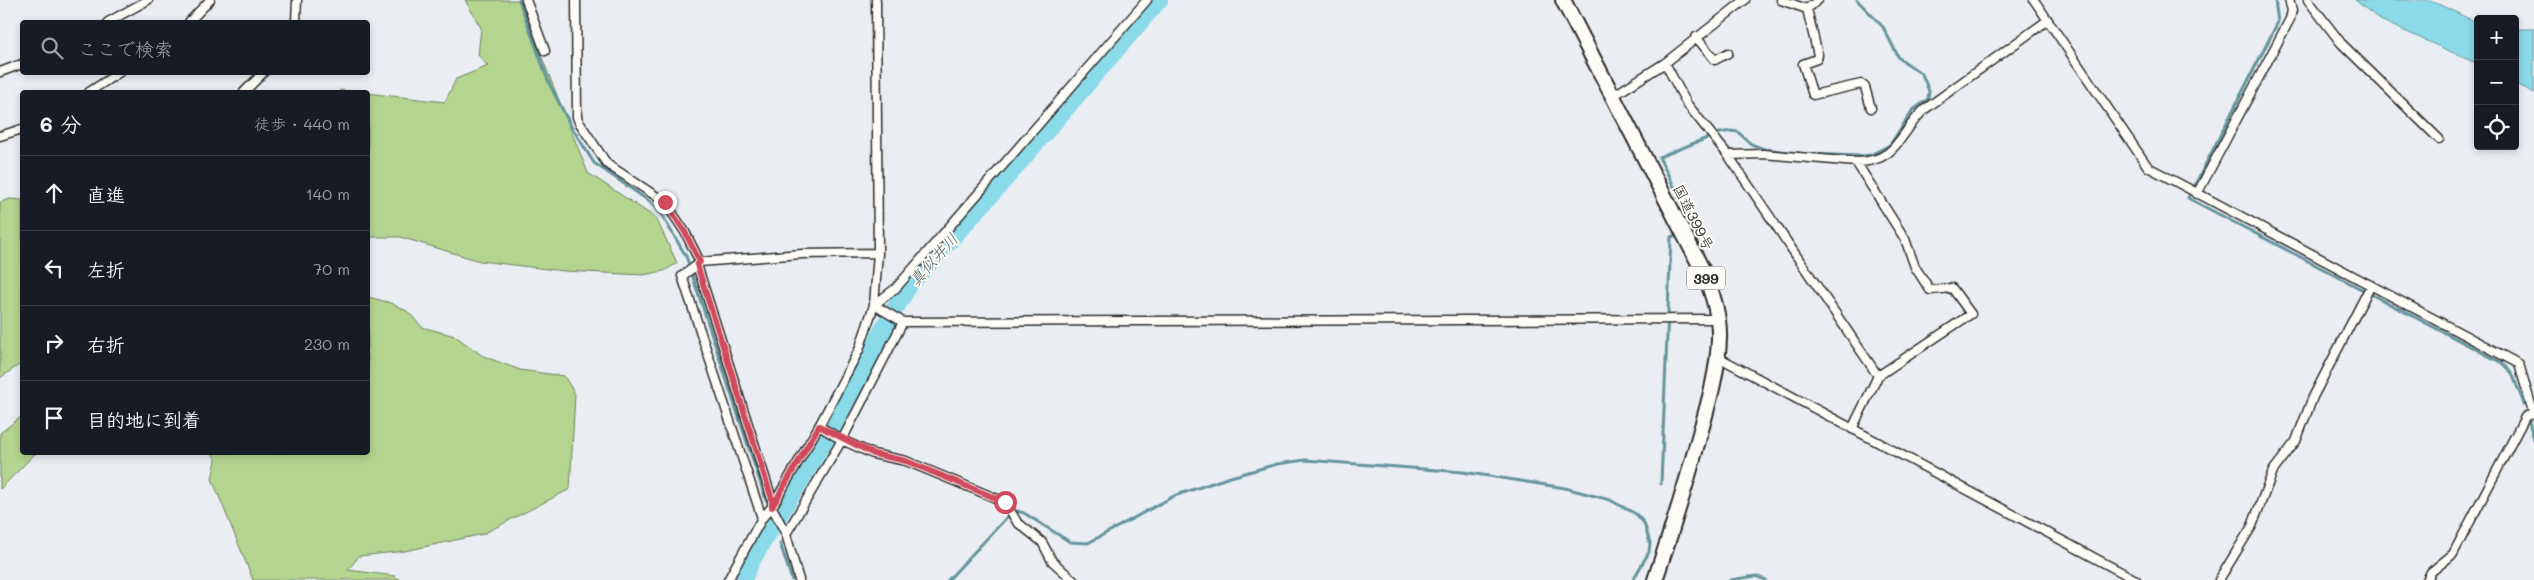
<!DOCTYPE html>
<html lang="ja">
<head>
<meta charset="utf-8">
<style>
	:root { --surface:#171b24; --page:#242831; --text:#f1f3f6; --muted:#9ea1a6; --line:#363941 }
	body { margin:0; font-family:Mali,"Klee One",sans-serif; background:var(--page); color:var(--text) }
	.controls { position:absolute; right:15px; top:15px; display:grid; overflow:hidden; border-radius:5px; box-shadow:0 2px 8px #0003 }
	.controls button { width:45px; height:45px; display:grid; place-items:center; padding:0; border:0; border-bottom:1px solid var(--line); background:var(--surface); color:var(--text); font:25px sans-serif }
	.stop { position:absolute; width:15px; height:15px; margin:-11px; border:4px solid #d1495b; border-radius:50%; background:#fff }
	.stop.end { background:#d1495b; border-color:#fff; box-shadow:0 1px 5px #0008 }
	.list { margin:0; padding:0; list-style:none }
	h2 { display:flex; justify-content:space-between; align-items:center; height:65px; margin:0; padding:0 20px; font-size:21px }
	h2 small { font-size:16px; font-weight:400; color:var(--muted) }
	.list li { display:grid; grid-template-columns:32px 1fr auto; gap:15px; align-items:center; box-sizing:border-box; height:75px; padding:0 20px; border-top:1px solid var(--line) }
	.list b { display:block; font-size:19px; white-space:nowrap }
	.list em { font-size:16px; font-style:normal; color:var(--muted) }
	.icon { flex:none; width:28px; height:28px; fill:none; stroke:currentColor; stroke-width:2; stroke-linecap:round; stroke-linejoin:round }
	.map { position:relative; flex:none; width:2534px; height:580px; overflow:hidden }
	.search { position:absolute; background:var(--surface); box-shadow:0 2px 8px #0003; left:20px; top:20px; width:350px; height:55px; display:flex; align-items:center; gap:12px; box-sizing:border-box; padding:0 18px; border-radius:5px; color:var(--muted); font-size:19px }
	.panel { position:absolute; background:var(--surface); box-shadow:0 2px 8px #0003; left:20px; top:90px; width:350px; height:365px; border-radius:5px }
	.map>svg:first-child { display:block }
	.green { fill:#b3d58f; stroke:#6f805d }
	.water { fill:#8bdae9; stroke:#65949d }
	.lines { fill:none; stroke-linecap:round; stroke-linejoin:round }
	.stream { stroke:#65949d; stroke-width:3 }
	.river { stroke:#8bdae9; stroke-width:18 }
	.street-casing { stroke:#2b2b2b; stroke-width:11 }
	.highway-casing { stroke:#2b2b2b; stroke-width:18 }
	.street { stroke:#fdfcf7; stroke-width:8 }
	.highway { stroke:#fdfcf7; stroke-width:14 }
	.route { stroke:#d1495b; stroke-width:6 }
	.labels { text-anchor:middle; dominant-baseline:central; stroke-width:4; stroke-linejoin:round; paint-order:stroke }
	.shield { fill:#fdfcf7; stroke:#6a6a68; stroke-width:1 }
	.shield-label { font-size:14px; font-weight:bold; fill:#2b2b2b }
	.street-label { font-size:15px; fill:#2b2b2b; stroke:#fdfcf7 }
	.water-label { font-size:16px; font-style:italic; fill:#486064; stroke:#fdfcf7 }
</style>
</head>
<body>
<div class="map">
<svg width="2534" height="580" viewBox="0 0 2534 580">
	<rect width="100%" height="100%" fill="#eaeef3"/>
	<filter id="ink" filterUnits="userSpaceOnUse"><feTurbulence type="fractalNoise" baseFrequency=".02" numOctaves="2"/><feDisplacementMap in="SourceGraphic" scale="10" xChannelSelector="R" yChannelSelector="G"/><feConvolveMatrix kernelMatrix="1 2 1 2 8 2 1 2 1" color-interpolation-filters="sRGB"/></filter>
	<g filter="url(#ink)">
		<!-- green -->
		<path class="green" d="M465 0H519L588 173 656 218 677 263 664 271 643 275 564 271 480 261 400 237H368V92H338L340 90 445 102 456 79 488 66 478 55 481 28Z
			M10 199 22 200V363L0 378V202Z
			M368 297 391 303 407 311 422 327 455 336 483 356 520 370 564 376 575 394 570 489 483 534 405 551 359 556 348 570 395 576 401 580H253L212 479 216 460 212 453 368 452Z
			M22 416V452L36 453 0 489V433Z"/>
		<!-- water -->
		<path class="water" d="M2355 0H2430L2478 23V64L2380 20Z
			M2515 29H2534V93L2515 83Z"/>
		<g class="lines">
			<!-- stream -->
			<path class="stream" d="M519 0 549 83 571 126 594 163 649 201 660 212 686 256 766 500
				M2194 187 2278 22 2275 0
				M2189 196 2188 198 2502 363 2512 373 2524 404
				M1691 227 1694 226 1659 157 1720 133 1731 131 1738 132 1751 144 1764 149 1807 154 1861 156 1870 155 1890 145 1912 111 1928 99 1929 91 1922 74 1899 58 1883 27 1857 0
				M2529 422 2534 439
				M1661 484 1671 237 1676 235
				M780 543 792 580
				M948 580 1008 516 1017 511 1024 513 1070 542 1088 543 1174 496 1227 478 1277 464 1305 460 1463 472 1565 488 1610 500 1636 514 1644 523 1650 543 1649 552 1633 580
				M1730 580 1756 576 1766 580"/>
			<!-- river -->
			<path class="river" d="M743 580 751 561 842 412 886 324 909 285 998 187 1159 0"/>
			<defs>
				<path id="street" d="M526 0 545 51
					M576 0 577 117 579 122 607 164 665 202 685 232 700 262 802 254 878 253
					M1781 0 1807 9 1818 0
					M2034 0 2148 167 2519 364 2534 415
					M2308 0 2341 43 2439 139
					M1807 9 1818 55 1817 59 1803 64 1813 95 1861 84 1865 87 1871 108
					M108 22 148 0
					M189 22 210 0
					M296 22 297 0
					M1696 37 1715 60 1728 53
					M1665 63 1687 104 1728 155 1878 376
					M0 72 22 64
					M89 92 120 72
					M244 92 264 72
					M1613 96 1665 63 1745 0
					M0 136 22 129
					M1728 155 1763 154 1856 162C1899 162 1899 132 1925 109L2048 20
					M2197 194 2290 19 2292 10 2289 0
					M700 263 682 276 762 518
					M697 265 772 499V507L786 534 842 440 819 426
					M874 305 903 322 1718 319
					M874 305 896 288 1147 0
					M903 322 842 440 873 454 906 461 1005 502 1017 522 1042 542 1052 561 1073 580
					M1718 357 2136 580
					M1852 429 1878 376 1971 314 1952 288 1930 290 1915 267 1905 239 1856 162
					M786 534 799 580
					M728 580 762 518 772 507 819 426 859 350 874 305 878 253 876 0
					M2219 580 2252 526 2273 471 2296 441 2313 397 2371 285
					M2427 580 2431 572 2453 554 2525 417 2533 413"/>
				<path id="highway" d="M1563 0 1704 273C1713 294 1720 316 1719 339 1718 372 1708 405 1699 437 1686 485 1671 533 1655 580"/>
			</defs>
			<!-- street casing -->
			<use href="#street" class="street-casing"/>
			<!-- highway casing -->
			<use href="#highway" class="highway-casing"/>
			<!-- street -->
			<use href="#street" class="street"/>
			<!-- highway -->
			<use href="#highway" class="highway"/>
		</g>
	</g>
	<g class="lines" filter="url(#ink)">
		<!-- route -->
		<path class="route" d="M665 202 685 232 700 262 697 265 772 499V507L819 426 874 454 906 461 1005 502"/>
	</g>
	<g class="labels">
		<!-- shield labels -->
		<rect class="shield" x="1687" y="266.5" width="38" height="23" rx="4"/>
		<g class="shield-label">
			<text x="1706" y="278">399</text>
		</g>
		<!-- street labels -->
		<g class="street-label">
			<text transform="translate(1694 217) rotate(63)">国道399号</text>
		</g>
		<!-- water labels -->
		<g class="water-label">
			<text transform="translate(933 259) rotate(-48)">真似井川</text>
		</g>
	</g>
</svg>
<div class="controls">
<button>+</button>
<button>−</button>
<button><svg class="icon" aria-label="locate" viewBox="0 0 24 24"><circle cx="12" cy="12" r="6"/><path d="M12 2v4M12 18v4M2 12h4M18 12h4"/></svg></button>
</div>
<div class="stop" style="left:1005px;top:502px"></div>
<div class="stop end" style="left:665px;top:202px"></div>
<div class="search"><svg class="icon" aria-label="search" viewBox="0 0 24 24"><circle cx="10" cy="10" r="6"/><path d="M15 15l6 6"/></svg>ここで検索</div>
<section class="panel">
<h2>6 分<small>徒歩 · 440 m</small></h2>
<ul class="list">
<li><svg class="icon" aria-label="ahead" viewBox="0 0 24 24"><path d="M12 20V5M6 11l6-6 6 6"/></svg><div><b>直進</b></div><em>140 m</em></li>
<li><svg class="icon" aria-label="left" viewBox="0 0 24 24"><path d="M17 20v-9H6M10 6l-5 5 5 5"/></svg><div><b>左折</b></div><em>70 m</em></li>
<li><svg class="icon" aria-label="right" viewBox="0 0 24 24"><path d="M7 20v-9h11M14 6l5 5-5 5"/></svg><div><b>右折</b></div><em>230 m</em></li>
<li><svg class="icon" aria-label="arrive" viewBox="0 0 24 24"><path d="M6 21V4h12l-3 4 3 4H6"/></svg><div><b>目的地に到着</b></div></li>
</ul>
</section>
</div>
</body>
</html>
